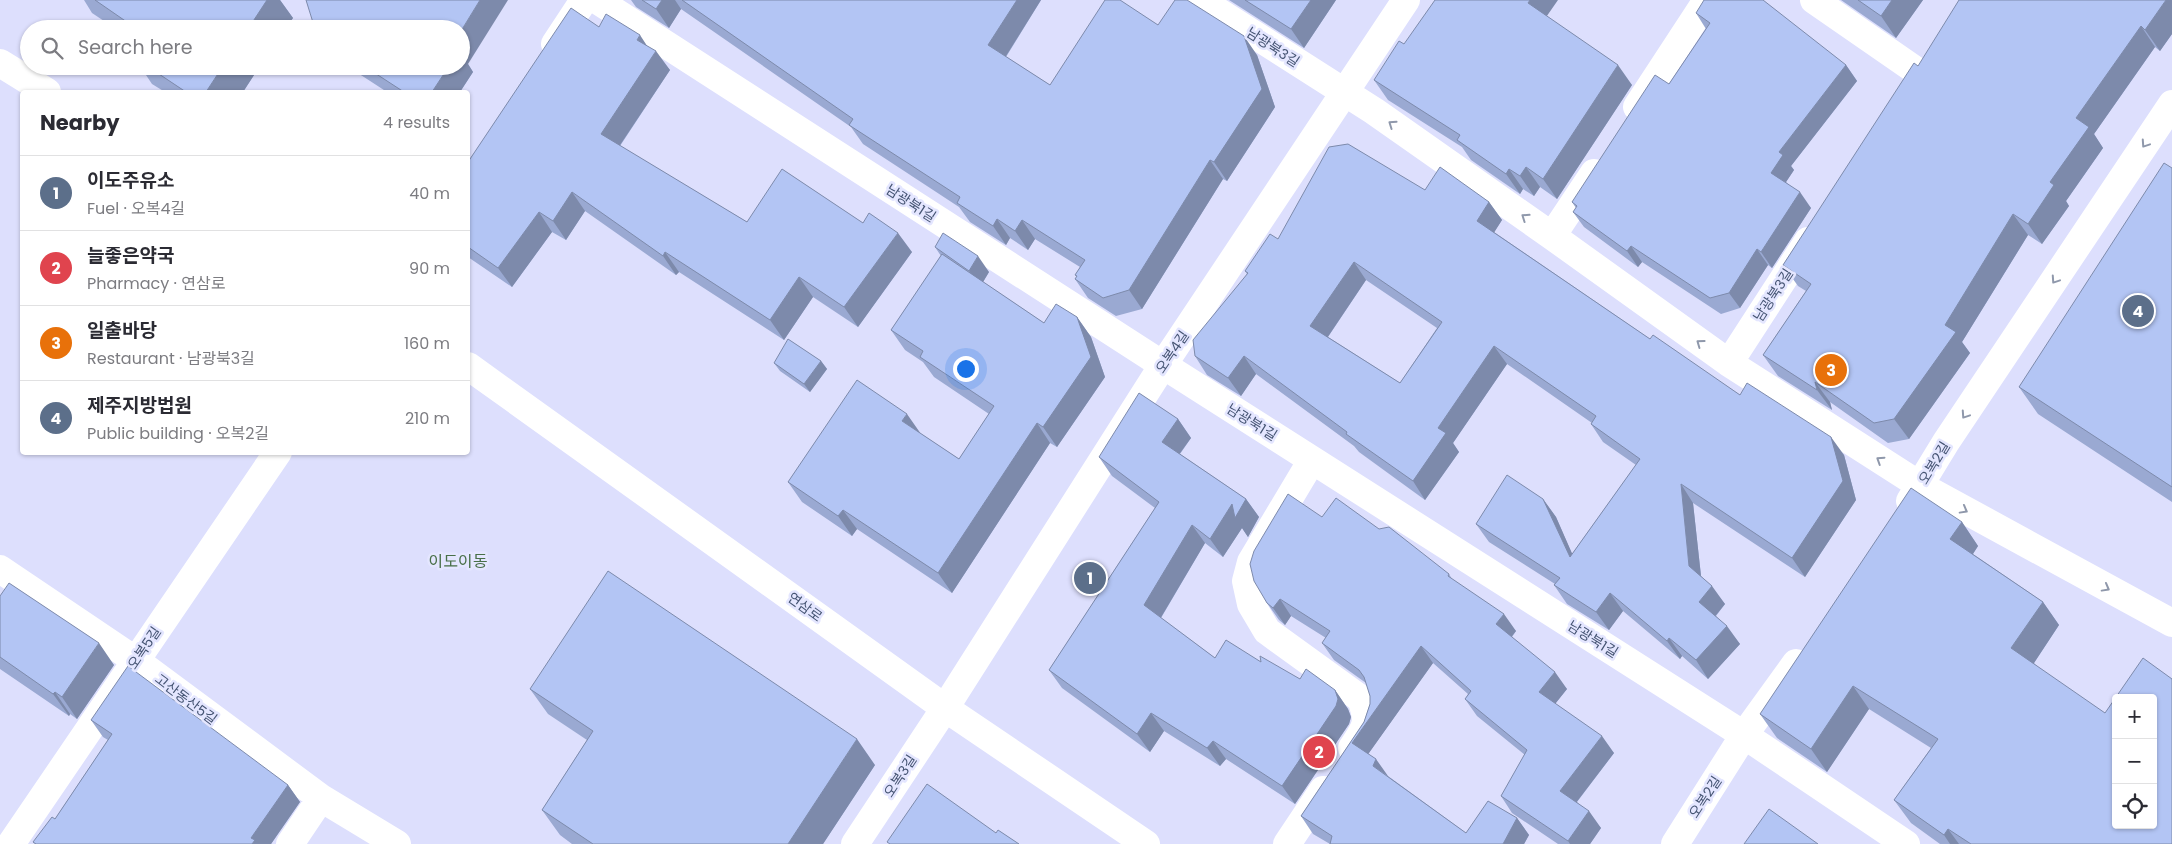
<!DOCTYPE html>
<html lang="en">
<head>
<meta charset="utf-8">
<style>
	:root { --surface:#fff; --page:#f7f7f7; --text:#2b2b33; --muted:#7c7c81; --line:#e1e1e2; --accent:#ea580c }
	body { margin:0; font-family:Poppins,"Noto Sans KR",sans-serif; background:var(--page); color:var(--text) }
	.controls { position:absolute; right:15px; bottom:15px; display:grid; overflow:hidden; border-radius:5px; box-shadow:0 1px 4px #0004 }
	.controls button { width:45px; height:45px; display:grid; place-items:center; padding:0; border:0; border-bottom:1px solid var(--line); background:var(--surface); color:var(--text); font:25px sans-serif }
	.you { position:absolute; left:965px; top:368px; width:18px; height:18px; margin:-12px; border:4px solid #fff; border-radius:50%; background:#1a73e8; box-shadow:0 0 0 8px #1a73e833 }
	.badge { display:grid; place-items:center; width:32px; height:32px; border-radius:50%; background:var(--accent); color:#fff; font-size:16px; font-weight:700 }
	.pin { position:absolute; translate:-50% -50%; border:2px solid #fff; box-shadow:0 1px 5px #0006 }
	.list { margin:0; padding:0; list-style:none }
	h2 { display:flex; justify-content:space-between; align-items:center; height:65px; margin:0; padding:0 20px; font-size:21px }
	h2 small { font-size:16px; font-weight:400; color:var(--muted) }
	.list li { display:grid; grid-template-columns:32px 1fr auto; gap:15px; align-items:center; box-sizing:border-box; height:75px; padding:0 20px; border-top:1px solid var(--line) }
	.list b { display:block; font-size:19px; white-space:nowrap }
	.list p { margin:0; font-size:16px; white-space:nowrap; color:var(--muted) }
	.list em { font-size:16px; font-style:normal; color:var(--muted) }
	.icon { flex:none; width:28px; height:28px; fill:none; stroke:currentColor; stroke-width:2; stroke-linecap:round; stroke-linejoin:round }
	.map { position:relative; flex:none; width:2172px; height:844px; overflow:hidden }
	.search { position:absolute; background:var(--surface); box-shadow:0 1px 4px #0004; left:20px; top:20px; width:450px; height:55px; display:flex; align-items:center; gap:12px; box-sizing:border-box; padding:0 18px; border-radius:28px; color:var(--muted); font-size:19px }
	.panel { position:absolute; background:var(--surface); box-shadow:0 1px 4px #0004; left:20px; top:90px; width:450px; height:365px; border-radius:5px }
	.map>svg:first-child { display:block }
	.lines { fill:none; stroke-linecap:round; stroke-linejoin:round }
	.street { stroke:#fff; stroke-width:28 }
	.secondary { stroke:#fff; stroke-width:28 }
	.wall { fill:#9aa9d2; fill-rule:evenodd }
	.shaded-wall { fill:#7d8aab }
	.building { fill:#b3c5f4; stroke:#7d8aab; fill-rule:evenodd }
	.oneway { stroke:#8f98ab }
	.labels { text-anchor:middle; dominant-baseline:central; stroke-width:5; stroke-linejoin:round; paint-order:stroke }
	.street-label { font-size:14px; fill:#455473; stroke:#e4e6ff }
	.quarter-label { font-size:16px; fill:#486f48; stroke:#e4e6ff }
</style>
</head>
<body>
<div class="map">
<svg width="2172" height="844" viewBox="0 0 2172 844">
	<rect width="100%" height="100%" fill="#dddffd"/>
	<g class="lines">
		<!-- street -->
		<path class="street" d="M597 0 1163 365 1744 735 1906 844
			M1200 0 1374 111 1552 236 1729 363 1921 486 2172 623
			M1814 0 1918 72
			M555 44 584 0
			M1637 107 1707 0
			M1552 236 1594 173
			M1729 363 1808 241
			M1312 460 1251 562 1246 581 1251 604 1267 631 1361 699C1370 724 1366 727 1352 748
			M1910 501 1946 442 2172 104
			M0 569 135 660 321 798 397 844
			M11 844 278 452
			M290 844 321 798
			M1287 844 1323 790
			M1675 844 1744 735 1796 663"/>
		<!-- secondary -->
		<path class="secondary" d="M0 63 47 92
			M468 366 945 708 1146 844
			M855 844 945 708 1163 365 1406 0"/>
	</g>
	<!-- wall -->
	<path class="wall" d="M84 0H280L293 18 285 29H116L92 13Z
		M631 0H1041L1006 57 1050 85 1158 25 1257 55 1275 107 1227 181 1223 179 1142 309 1116 316 1088 298 1075 279 1077 277 1075 275 1080 267 1035 239 1028 250 1010 238 1006 245 970 222 959 207 863 144 851 127 681 9 669 28 636 7Z
		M1229 0H1336L1304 48Z
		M1841 0H1923L1896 38Z
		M2172 0V34L2160 51 2155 47 2094 134 2103 148 2066 201 2069 206 2042 244 2028 235 1962 342 1970 353 1909 439 1888 443 1830 402 1832 410 1778 376 1763 355 1806 291 1798 286 1783 265 1918 66Z
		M1696 13 1846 65 1857 81 1791 166 1794 170 1786 182 1811 208 1772 268 1768 265 1740 308 1721 314 1642 262 1638 267 1584 227 1573 212 1576 208 1572 202 1669 84 1706 29Z
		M1547 16 1632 85 1557 199 1540 187 1534 196 1523 189 1520 194 1471 160 1462 147 1388 100 1374 80 1404 44Z
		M599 27 646 45 670 70 620 146 747 222 863 223 912 252 858 327 813 297 784 340 679 272 676 275 585 211 566 240 552 232 512 287 468 257V162Z
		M468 64 473 72 460 92H387L347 66H461Z
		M140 66H260L243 92H165L152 84Z
		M2172 168V502L2038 414 2019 387Z
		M1425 190 1489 202 1502 220 1494 232 1650 339 1740 395 1844 455 1856 500 1805 577 1693 503 1701 576 1725 604 1716 616 1740 644 1708 679 1682 656 1680 659 1623 611 1609 630 1567 604 1554 585 1555 584 1489 542 1476 524 1543 499 1556 517 1572 554 1636 465 1603 442 1591 424 1592 423 1507 364 1453 443 1459 452 1425 500 1359 452 1354 446 1256 374 1241 396 1207 375 1195 356 1247 274 1245 271 1278 239ZM1366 280 1437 328 1400 383 1328 337Z
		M935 247 989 272 983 282 1044 323 1077 317 1091 337 1105 377 1057 447 1050 443 952 593 857 529 852 536 802 502 788 482 921 434 959 459 989 414 934 377 923 362 905 350 891 330 941 256Z
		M821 361 827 369 810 392 780 371 774 363Z
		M1178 419 1191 438 1180 454 1246 499 1259 517 1248 537 1242 528 1223 557 1205 543 1161 618 1215 658 1261 662 1300 679 1335 690 1348 709 1351 717 1349 724 1295 804 1226 759 1220 766 1164 731 1150 752 1062 688 1049 670 1155 508 1112 476 1099 457Z
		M1322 517 1379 529 1449 574 1452 579 1516 631 1512 637 1567 689 1555 704 1614 753 1577 802 1601 828 1590 844H1558L1512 813 1501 796 1525 755 1477 716 1465 699 1468 694 1433 663 1368 754 1388 776 1466 833 1517 818 1529 835 1524 844H1330L1313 834 1301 816 1364 722 1370 704V696L1366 683 1334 660 1322 643 1326 638 1291 616 1285 625 1279 620 1267 603Z
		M1962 522 1978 546 1973 554 2043 602 2059 625 2034 663 2172 844H1940L1911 823 1894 800 1931 748 1869 709 1827 772 1777 738 1760 714Z
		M0 596 114 665 77 719 70 714 69 716 0 669Z
		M530 689 875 765 823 844H572L560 835 542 810 587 740 548 714Z
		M91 720 288 785 300 802 271 844H35L33 842 55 819 108 740 103 737Z"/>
	<!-- shaded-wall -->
	<path class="shaded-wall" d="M267 0H280L293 18 285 29H248Z
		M480 0H508L468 64 473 72 460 92H432L449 66H461V31Z
		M662 0H675L681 9 669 28 656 9Z
		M1017 0H1041L1001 64 988 45Z
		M1311 0H1336L1304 48 1291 29Z
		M1530 0H1558L1542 23 1528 3Z
		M1892 0H1923L1896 38 1881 16Z
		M2166 0H2172V34L2160 51 2145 30Z
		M2141 26 2155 47 2094 134 2103 148 2066 201 2069 206 2042 244 2028 224 2050 182 2076 118Z
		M640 35 653 55 637 40Z
		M1244 36 1257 55 1275 107 1227 181 1214 162Z
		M656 51 670 70 614 154 601 134Z
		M1618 65 1632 85 1557 199 1543 179Z
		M1846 65 1857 81 1791 166 1794 170 1782 188 1771 173 1779 152Z
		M223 66H260L243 92H206Z
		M1210 160 1223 179 1142 309 1129 290Z
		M1526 167 1540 187 1534 196 1520 176Z
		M1509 169 1523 189 1520 194 1506 174Z
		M572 192 585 211 566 240 553 221Z
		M1800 192 1811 208 1772 268 1761 252Z
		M1489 202 1502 220 1490 239 1477 221Z
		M539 212 552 232 512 287 498 268Z
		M2013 214 2028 235 1962 342 1970 353 1909 439 1894 419 1945 325Z
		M997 219 1010 238 1006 245 993 226Z
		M1022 220 1035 239 1028 250 1015 231Z
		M898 233 912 252 858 327 844 307Z
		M1631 246 1642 262 1638 267 1627 251Z
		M1757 249 1768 265 1740 308 1729 293Z
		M665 252 679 272 676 275 663 256Z
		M978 256 989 272 980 287 969 271Z
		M1354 262 1366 280 1323 344 1310 326Z
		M799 277 813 297 784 340 770 320Z
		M1077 317 1091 337 1105 377 1057 447 1043 427Z
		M1494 346 1507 364 1453 443 1459 452 1425 500 1413 481 1438 428Z
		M1244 356 1256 374 1241 396 1228 378Z
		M821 361 827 369 810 392 804 384Z
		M1815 382 1830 402 1832 410 1817 390Z
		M907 414 921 434 902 421Z
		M1178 419 1191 438 1175 460 1162 442Z
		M1037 423 1050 443 952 593 938 573Z
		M1831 437 1844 455 1856 500 1805 577 1792 558Z
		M1681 484 1693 503 1702 585 1689 566Z
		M1246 499 1259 517 1248 537 1242 528 1223 557 1210 539 1232 504Z
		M1543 499 1556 517 1582 576 1570 557Z
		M843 510 857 529 852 536 838 516Z
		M1962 522 1978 546 1967 563 1950 539Z
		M1192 525 1205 543 1157 624 1144 605Z
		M1712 586 1725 604 1712 620 1699 602Z
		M1610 593 1623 611 1609 630 1596 612Z
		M1280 599 1291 616 1285 625 1273 608Z
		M2043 602 2059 625 2028 672 2011 648Z
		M1504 614 1516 631 1508 641 1496 624Z
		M1727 626 1740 644 1708 679 1696 660Z
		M1669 638 1682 656 1680 659 1667 641Z
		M99 643 114 665 77 719 62 697Z
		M1421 646 1433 663 1364 760 1352 743Z
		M1555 672 1567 689 1551 709 1539 692Z
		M1853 686 1869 709 1827 772 1811 749Z
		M1335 690 1348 709 1351 717 1349 724 1295 804 1282 786Z
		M55 692 70 714 69 716 53 694Z
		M1151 713 1164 731 1150 752 1137 734Z
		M1602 736 1614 753 1572 808 1560 791Z
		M857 739 875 765 823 844H788Z
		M1213 741 1226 759 1220 766 1207 748Z
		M1376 759 1388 776 1373 766Z
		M288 785 300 802 271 844H252L251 838Z
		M1589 811 1601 828 1590 844H1570L1568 841Z
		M1517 818 1529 835 1524 844H1503Z
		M1948 829 1959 844H1950L1944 835Z"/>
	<!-- building -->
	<path class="building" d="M95 0H267L248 29H137Z
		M306 0H480L461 31V29H315Z
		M642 0H662L656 9Z
		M682 0H1017L988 45 1050 85 1105 0H1120L1158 25 1175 0H1187L1244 36 1262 89 1214 162 1210 160 1129 290 1103 298 1075 279 1077 276 1075 275 1085 260 1022 220 1015 231 997 219 993 226 957 203 960 197 849 125 853 119Z
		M1245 0H1311L1291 29Z
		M1435 0H1530L1528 3 1618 65 1543 179 1526 167 1520 176 1509 169 1506 174 1457 140 1460 135 1374 80 1399 41 1404 44Z
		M1704 0H1763L1846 65 1779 152 1783 155 1771 173 1800 192 1761 252 1757 249 1729 293 1710 298 1631 246 1627 251 1573 212 1577 206 1572 202 1655 75 1669 84 1710 23 1696 13Z
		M1858 0H1892L1881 16Z
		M1959 0H2166L2145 30 2141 26 2076 118 2089 127 2050 182 2054 185 2028 224 2013 214 1945 325 1956 332 1894 419 1874 423 1815 382 1817 390 1763 355 1811 284 1783 265 1914 63 1918 66Z
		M571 8 599 27 606 14 640 35 637 40 656 51 601 134 747 222 782 169 863 223 869 213 898 233 844 307 799 277 770 320 665 252 663 256 572 192 553 221 539 212 498 268 468 247V162Z
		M147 66H223L206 92H186Z
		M364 66H449L432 92H404Z
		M1348 144 1425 190 1440 167 1489 202 1477 221 1650 339 1653 335 1740 395 1747 383 1831 437 1843 481 1792 558 1681 484 1689 566 1712 586 1699 602 1727 626 1696 660 1669 638 1667 641 1610 593 1596 612 1554 585 1560 578 1476 524 1507 475 1543 499 1570 557 1640 459 1591 424 1596 416 1494 346 1438 428 1446 433 1413 481 1346 434 1347 432 1244 356 1228 378 1195 356 1193 340 1248 273 1245 271 1270 234 1278 239 1329 147ZM1354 262 1442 322 1400 383 1310 326Z
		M2164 163 2172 168V487L2019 387Z
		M943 233 978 256 969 271 935 247Z
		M942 254 1044 323 1056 304 1077 317 1091 357 1043 427 1037 423 938 573 843 510 838 516 788 482 857 380 907 414 902 421 959 459 994 406 920 357 923 351 891 330Z
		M788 339 821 361 804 384 774 363Z
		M1139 393 1178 419 1162 442 1246 499 1235 518 1232 504 1210 539 1192 525 1144 605 1215 658 1226 640 1261 662 1260 656 1300 679 1306 669 1335 690 1338 699 1336 706 1282 786 1213 741 1207 748 1151 713 1137 734 1049 670 1159 502 1099 457Z
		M1911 488 1962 522 1950 539 2043 602 2011 648 2105 713 2143 658 2172 679V844H1971L1948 829 1944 835 1894 800 1938 739 1853 686 1811 749 1760 714ZM2116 698H2153V825H2116Z
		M1288 494 1322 517 1336 498 1379 529 1389 527 1449 574 1448 576 1504 614 1496 624 1555 672 1539 692 1602 736 1560 791 1589 811 1568 841 1501 796 1527 750 1465 699 1471 691 1421 646 1352 743 1376 759 1373 766 1466 833 1488 801 1517 818 1503 844H1330L1332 836 1301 816 1364 722 1370 704V696L1364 677 1359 670 1322 643 1330 631 1280 599 1273 608 1267 603 1254 581 1250 564 1254 551Z
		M608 571 857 739 788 844H593L542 810 593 731 530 689Z
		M9 583 99 643 62 697 55 692 53 694 0 657V596Z
		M128 666 288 785 251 838 255 840 252 844H36L33 842 52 817 55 819 112 734 91 720Z
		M927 784 996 833 998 830 1019 844H890L887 842Z
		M1769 809 1818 844H1744Z"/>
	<!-- one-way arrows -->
	<defs><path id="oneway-chevron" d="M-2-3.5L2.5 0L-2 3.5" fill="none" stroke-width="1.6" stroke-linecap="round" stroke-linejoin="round" transform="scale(1.25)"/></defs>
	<g class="oneway">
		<use href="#oneway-chevron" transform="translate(1392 124) rotate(-145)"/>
		<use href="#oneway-chevron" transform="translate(2145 144) rotate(124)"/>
		<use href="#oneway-chevron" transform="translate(1525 217) rotate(-145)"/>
		<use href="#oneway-chevron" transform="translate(2055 280) rotate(124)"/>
		<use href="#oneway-chevron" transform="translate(1700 343) rotate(-144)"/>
		<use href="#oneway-chevron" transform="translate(1965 415) rotate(124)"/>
		<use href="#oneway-chevron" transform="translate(1880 460) rotate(-147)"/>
		<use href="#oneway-chevron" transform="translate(1964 510) rotate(29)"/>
		<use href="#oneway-chevron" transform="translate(2106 588) rotate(29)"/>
	</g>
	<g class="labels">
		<!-- street labels -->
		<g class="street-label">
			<text transform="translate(1273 47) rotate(33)">남광북3길</text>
			<text transform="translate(911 203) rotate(33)">남광북1길</text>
			<text transform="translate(1773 295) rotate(-57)">남광북3길</text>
			<text transform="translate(1172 352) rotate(-56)">오복4길</text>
			<text transform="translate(1252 422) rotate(32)">남광북1길</text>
			<text transform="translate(1934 463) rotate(-59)">오복2길</text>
			<text transform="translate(805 607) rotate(36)">연삼로</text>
			<text transform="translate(1593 639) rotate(32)">남광북1길</text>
			<text transform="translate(144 648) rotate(-56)">오복5길</text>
			<text transform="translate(186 699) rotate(37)">고산동산5길</text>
			<text transform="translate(900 776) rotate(-57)">오복3길</text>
			<text transform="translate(1705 797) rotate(-57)">오복2길</text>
		</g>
		<!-- quarter labels -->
		<g class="quarter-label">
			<text x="458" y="561">이도이동</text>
		</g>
	</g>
</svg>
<div class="controls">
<button>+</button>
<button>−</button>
<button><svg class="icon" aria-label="locate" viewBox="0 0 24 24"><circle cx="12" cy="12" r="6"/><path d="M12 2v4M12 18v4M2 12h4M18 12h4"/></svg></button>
</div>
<div class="you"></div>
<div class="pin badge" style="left:1090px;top:578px;background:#5c6f8a">1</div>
<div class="pin badge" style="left:1319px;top:752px;background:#e0444e">2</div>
<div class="pin badge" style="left:1831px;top:370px;background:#e8710a">3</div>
<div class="pin badge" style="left:2138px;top:311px;background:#5c6f8a">4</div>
<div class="search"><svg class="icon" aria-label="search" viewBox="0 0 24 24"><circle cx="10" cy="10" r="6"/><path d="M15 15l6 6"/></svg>Search here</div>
<section class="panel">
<h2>Nearby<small>4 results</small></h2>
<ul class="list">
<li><span class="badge" style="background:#5c6f8a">1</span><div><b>이도주유소</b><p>Fuel · 오복4길</p></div><em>40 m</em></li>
<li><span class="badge" style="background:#e0444e">2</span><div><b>늘좋은약국</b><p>Pharmacy · 연삼로</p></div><em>90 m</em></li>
<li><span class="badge" style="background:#e8710a">3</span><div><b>일출바당</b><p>Restaurant · 남광북3길</p></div><em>160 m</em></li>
<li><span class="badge" style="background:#5c6f8a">4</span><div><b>제주지방법원</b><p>Public building · 오복2길</p></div><em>210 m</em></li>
</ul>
</section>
</div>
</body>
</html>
